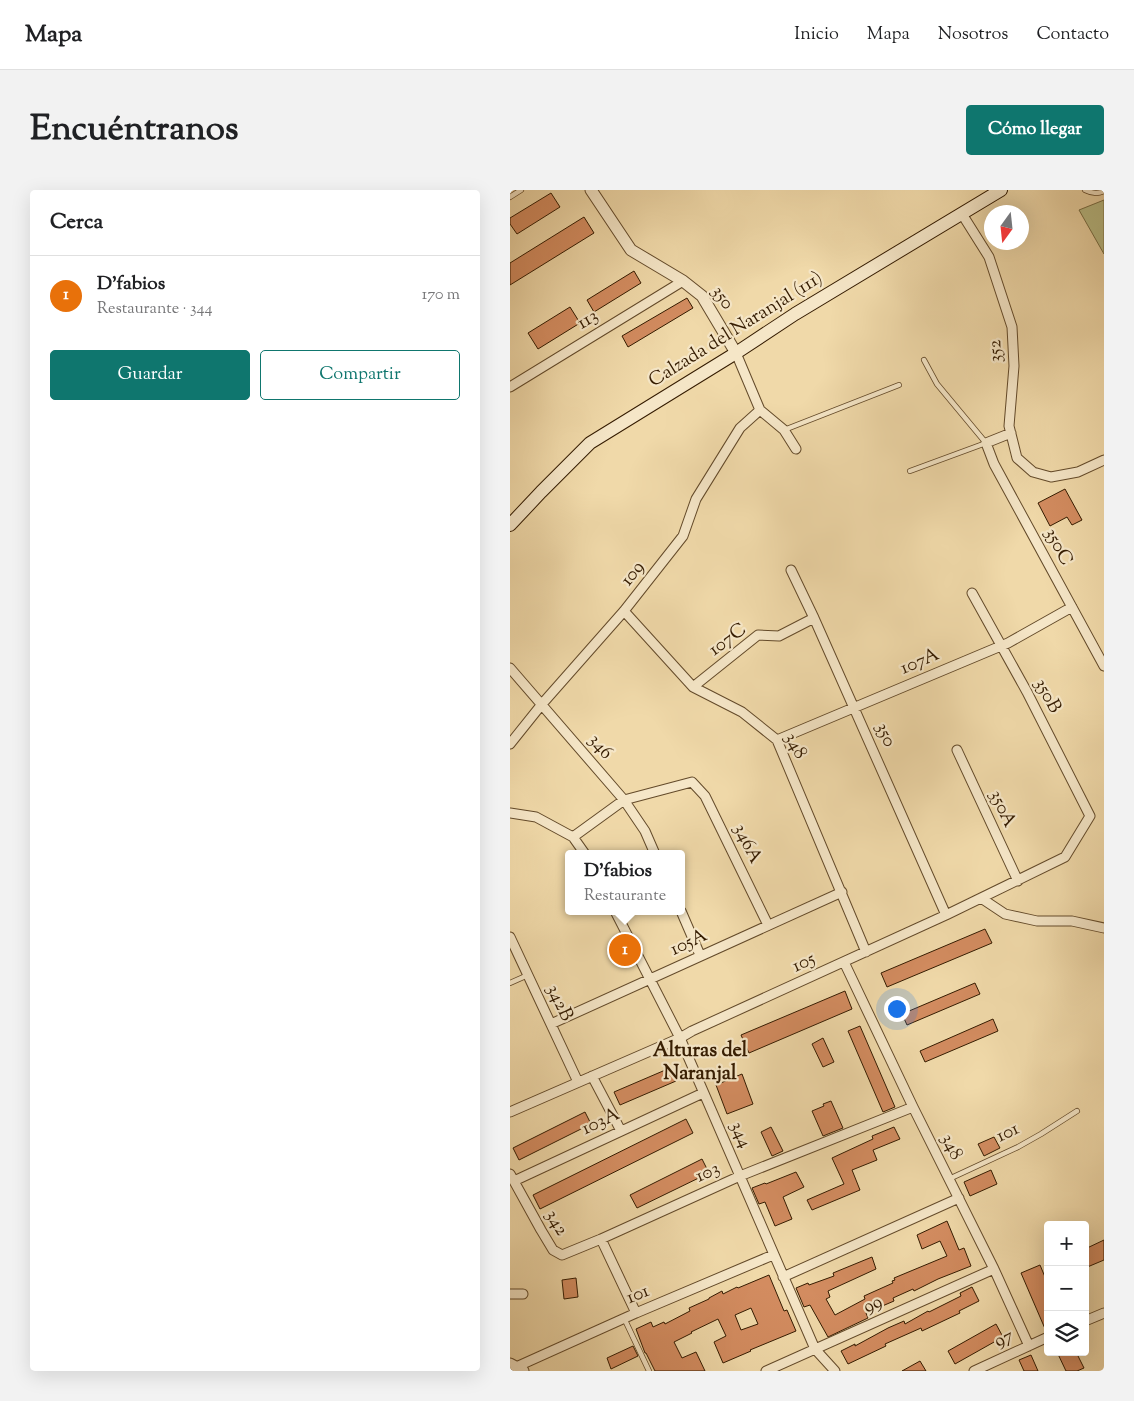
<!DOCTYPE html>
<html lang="es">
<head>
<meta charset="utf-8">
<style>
	:root { --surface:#fff; --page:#f2f2f2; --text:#202124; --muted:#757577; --line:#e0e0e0; --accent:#0f766e }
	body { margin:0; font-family:"Sorts Mill Goudy",serif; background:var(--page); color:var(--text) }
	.controls { position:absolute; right:15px; bottom:15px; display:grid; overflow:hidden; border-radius:5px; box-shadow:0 5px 20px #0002 }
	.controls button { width:45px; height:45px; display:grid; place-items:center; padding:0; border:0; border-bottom:1px solid var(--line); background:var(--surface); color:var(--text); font:25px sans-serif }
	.compass { position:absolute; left:474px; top:15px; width:45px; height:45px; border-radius:50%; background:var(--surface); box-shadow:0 5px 20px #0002; rotate:195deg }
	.you { position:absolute; left:386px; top:818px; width:18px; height:18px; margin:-12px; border:4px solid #fff; border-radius:50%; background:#1a73e8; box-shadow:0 0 0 8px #1a73e833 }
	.badge { display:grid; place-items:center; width:32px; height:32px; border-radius:50%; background:var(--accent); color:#fff; font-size:16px; font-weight:700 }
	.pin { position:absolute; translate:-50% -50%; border:2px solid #fff; box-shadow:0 1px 5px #0006 }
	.popup { position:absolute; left:55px; top:660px; width:120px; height:65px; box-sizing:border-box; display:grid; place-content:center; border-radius:5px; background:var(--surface); filter:drop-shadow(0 1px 4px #0005); font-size:16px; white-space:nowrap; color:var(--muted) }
	.popup b { font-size:19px; color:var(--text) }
	.popup::after { content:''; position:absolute; left:50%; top:100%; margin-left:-10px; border:10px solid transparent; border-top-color:var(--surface) }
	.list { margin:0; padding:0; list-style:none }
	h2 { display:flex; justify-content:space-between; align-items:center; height:65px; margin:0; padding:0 20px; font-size:21px }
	h2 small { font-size:16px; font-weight:400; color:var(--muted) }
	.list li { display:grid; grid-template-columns:32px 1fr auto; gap:15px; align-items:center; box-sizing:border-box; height:80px; padding:0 20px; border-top:1px solid var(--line) }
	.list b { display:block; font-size:19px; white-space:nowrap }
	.list p { margin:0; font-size:16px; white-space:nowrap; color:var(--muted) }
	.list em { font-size:16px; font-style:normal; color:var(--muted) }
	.actions { display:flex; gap:10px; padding:15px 20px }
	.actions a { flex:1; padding:11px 0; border:1px solid var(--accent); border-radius:5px; text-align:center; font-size:18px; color:var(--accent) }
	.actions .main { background:var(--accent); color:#fff }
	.icon { flex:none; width:28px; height:28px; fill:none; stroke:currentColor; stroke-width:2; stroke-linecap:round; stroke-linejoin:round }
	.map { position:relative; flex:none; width:594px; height:1181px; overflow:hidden; border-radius:5px }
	header { display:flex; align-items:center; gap:30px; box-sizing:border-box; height:70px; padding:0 25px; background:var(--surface); border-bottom:1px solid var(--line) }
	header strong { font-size:24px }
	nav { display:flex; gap:28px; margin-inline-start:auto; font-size:18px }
	.intro { display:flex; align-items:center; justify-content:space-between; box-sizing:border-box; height:120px; padding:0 30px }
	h1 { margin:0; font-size:35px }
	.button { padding:12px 22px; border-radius:5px; background:var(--accent); color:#fff; font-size:18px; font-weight:700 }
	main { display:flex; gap:30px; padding:0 30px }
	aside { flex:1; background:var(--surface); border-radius:5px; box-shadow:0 5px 20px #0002 }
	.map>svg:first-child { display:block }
	.green { fill:#babf88; stroke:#776d44 }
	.building { fill:#d38c60; stroke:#341b00; fill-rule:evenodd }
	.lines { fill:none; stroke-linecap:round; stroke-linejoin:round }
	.service-casing { stroke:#634a2a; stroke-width:6 }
	.minor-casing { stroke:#634a2a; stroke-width:11 }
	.tertiary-casing { stroke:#634a2a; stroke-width:13 }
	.secondary-casing { stroke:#341b00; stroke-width:14 }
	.service { stroke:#f5e6c7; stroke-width:4.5 }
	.minor { stroke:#f5e6c7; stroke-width:9 }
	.tertiary { stroke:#f5e6c7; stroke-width:11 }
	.secondary { stroke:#f5e6c7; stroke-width:12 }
	.labels { text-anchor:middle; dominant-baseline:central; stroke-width:4.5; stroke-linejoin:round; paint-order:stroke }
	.street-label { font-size:19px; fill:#341b00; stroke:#f5e6c7 }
	.neighbourhood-label { font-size:20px; font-weight:bold; fill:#341b00; stroke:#f5e6c7 }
</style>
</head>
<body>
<header>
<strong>Mapa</strong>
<nav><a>Inicio</a><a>Mapa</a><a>Nosotros</a><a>Contacto</a></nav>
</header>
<div class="intro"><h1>Encuéntranos</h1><a class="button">Cómo llegar</a></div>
<main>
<aside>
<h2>Cerca<small></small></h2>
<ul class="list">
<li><span class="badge" style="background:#e8710a">1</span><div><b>D'fabios</b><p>Restaurante · 344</p></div><em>170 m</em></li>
</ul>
<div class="actions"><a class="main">Guardar</a><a>Compartir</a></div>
</aside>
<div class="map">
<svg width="594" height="1181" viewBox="0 0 594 1181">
	<rect width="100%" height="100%" fill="#f0d9a9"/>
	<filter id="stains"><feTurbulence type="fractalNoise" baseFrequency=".004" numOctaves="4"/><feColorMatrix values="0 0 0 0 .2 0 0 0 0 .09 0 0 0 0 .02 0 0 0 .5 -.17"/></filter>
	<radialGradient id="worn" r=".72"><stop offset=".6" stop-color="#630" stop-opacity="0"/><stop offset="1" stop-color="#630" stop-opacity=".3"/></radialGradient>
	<!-- green -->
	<path class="green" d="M594 10V64L569 20Z"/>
	<!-- building -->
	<path class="building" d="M41 3 50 17 7 44 0 34V28Z
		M74 27 84 43 0 95V73Z
		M124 81 131 93 84 122 77 110Z
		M177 108 183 118 118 157 112 146Z
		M60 117 70 133 28 159 18 143Z
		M555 299 572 330 562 335 557 327 540 336 528 313Z
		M475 739 482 753 377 797 371 783Z
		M465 793 470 804 397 835 392 824Z
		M335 801 342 819 239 863 231 845Z
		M483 829 488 841 415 872 410 861Z
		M350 836 385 917 373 922 338 841Z
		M313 848 324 872 313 877 302 854Z
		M160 878 166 891 110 915 104 902Z
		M232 884 243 914 217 924 206 895Z
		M321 911 333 938 313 946 302 921 314 916 313 914Z
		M75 922 81 934 9 970 3 958Z
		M176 929 183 943 30 1019 23 1005Z
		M261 937 273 961 262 966 251 942Z
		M384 937 390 949 363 960 367 970 342 980 350 1000 302 1020 297 1010 334 994 322 968 363 949 362 946Z
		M484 947 490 958 474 966 468 954Z
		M192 969 199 983 127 1018 120 1005Z
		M481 980 487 994 460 1006 454 992Z
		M286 982 294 997 273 1007 282 1029 265 1036 255 1012 249 1014 242 998 255 993 256 994Z
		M437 1031 449 1060 454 1058 461 1076 428 1089 404 1101 403 1099 383 1108 384 1111 356 1123 358 1128 318 1147 300 1115 294 1117 286 1098 298 1093 299 1095 324 1086 323 1083 362 1067 366 1079 318 1101 320 1107 316 1109 325 1125 355 1109 354 1106 383 1093 382 1091 385 1090 384 1088 437 1066 430 1051 412 1059 407 1045Z
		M594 1050V1070L575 1078V1059Z
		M530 1075 538 1094V1141H536L511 1083Z
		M259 1085 274 1121 277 1120 286 1141 240 1160 241 1161 213 1173 204 1152 216 1146 208 1129 181 1142 182 1143 164 1152 172 1168 186 1162 195 1181H145L136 1163H135L126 1139 141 1132 143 1137 154 1132 155 1134 180 1121 179 1118 199 1109V1108L212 1101 213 1104 227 1097 228 1098ZM241 1118 248 1134 231 1140 225 1125Z
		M66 1088 68 1107 54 1109 52 1090Z
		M462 1097 469 1111 449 1121 450 1123 412 1141 411 1138 375 1154 376 1156 338 1174 331 1161 345 1154V1156L378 1138 394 1131 395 1134 418 1121 419 1122 451 1106 450 1103Z
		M486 1134 493 1147 445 1174 438 1161Z
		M123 1156 128 1166 101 1179 97 1168Z
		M547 1162H566L574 1178 567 1181H556Z
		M521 1165 528 1181H514L509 1170Z
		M410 1171 416 1181H392Z"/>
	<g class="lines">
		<defs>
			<path id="service" d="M575 0C581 3 588 4 594 1
				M0 7 11 0
				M274 240 389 195
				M400 281 476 253 427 194 414 170
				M0 793 18 785
				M439 989 508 957 531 944 567 921
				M114 1128 139 1181"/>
			<path id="minor" d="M452 24 479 67 502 137 504 176 499 236 507 268 523 282 541 287 568 282 594 270
				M226 163 250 220 274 240 286 259
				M0 197 173 91
				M501 243 476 253 484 274 594 476
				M281 380 304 428 436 725
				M114 421 183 497 232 522 267 550 356 762
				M0 478 114 610 135 641 145 664
				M183 497 248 445 269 446 304 428
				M267 550 498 453 562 417
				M0 554 32 514 114 421 173 346 186 309 230 238 250 220
				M447 560 508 691
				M0 623 26 627 63 647 75 664
				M63 647 114 610 182 592 195 606 258 735
				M471 708 495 724 527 731H562L594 738
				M105 721 170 848 305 1159 325 1181
				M171 721 190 765
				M0 747 68 892
				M334 772 403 917 484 1079 519 1156
				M41 834 332 702
				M82 886 111 941
				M0 922 170 848 182 841 436 725 555 667 580 626 517 502 462 403
				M0 984 31 1040 43 1060 52 1065 91 1049 230 986 403 917
				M4 991 193 903
				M91 1049 126 1123
				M273 1087 449 1008
				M0 1104H13
				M575 1131 594 1123
				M6 1177 126 1123 263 1065
				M256 1181 484 1079
				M464 1181 538 1147"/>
			<path id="tertiary" d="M81 0 121 60 173 91 192 106 226 163
				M0 1174 13 1181"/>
			<path id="secondary" d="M0 335 31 302 80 253 226 163 285 124 491 0"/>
		</defs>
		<!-- service casing -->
		<use href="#service" class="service-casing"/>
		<!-- minor casing -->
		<use href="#minor" class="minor-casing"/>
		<!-- tertiary casing -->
		<use href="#tertiary" class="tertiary-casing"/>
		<!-- secondary casing -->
		<use href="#secondary" class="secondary-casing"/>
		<!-- service -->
		<use href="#service" class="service"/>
		<!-- minor -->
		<use href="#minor" class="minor"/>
		<!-- tertiary -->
		<use href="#tertiary" class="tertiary"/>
		<!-- secondary -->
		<use href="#secondary" class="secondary"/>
	</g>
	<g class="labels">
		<!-- street labels -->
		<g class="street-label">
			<text transform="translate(212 108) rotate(55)">350</text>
			<text transform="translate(78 130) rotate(-31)">113</text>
			<text transform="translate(226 140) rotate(-32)">Calzada del Naranjal (111)</text>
			<text transform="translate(486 161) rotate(-92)">352</text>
			<text transform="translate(548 357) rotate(62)">350C</text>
			<text transform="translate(123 384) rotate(-52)">109</text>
			<text transform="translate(218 450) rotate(-37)">107C</text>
			<text transform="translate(410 472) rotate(-23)">107A</text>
			<text transform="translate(537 506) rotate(62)">350B</text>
			<text transform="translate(375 545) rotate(66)">350</text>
			<text transform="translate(285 556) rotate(61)">348</text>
			<text transform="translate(90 557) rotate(49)">346</text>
			<text transform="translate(492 619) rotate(65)">350A</text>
			<text transform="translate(237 654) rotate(64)">346A</text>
			<text transform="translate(179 753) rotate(-25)">105A</text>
			<text transform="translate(294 773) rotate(-25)">105</text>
			<text transform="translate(49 813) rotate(65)">342B</text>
			<text transform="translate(91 932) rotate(-25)">103A</text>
			<text transform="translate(498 943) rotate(-26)">101</text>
			<text transform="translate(230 945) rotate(66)">344</text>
			<text transform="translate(441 957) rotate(63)">348</text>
			<text transform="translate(198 983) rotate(-24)">103</text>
			<text transform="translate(46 1033) rotate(59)">342</text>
			<text transform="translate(128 1105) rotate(-23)">101</text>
			<text transform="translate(363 1115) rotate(-24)">99</text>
			<text transform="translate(494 1149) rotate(-25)">97</text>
		</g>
		<!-- neighbourhood labels -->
		<g class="neighbourhood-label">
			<text x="190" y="861">Alturas del<tspan x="190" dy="23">Naranjal</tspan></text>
		</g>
	</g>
	<rect width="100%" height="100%" filter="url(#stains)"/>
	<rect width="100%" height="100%" fill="url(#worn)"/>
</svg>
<div class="controls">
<button>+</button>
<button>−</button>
<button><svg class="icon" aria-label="layers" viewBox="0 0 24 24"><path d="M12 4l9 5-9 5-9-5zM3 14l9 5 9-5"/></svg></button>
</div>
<svg class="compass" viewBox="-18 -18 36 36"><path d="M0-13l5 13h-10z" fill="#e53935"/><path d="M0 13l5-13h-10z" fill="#757577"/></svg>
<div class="you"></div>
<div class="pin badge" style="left:115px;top:760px;background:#e8710a">1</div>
<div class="popup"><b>D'fabios</b>Restaurante</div>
</div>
</main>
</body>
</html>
